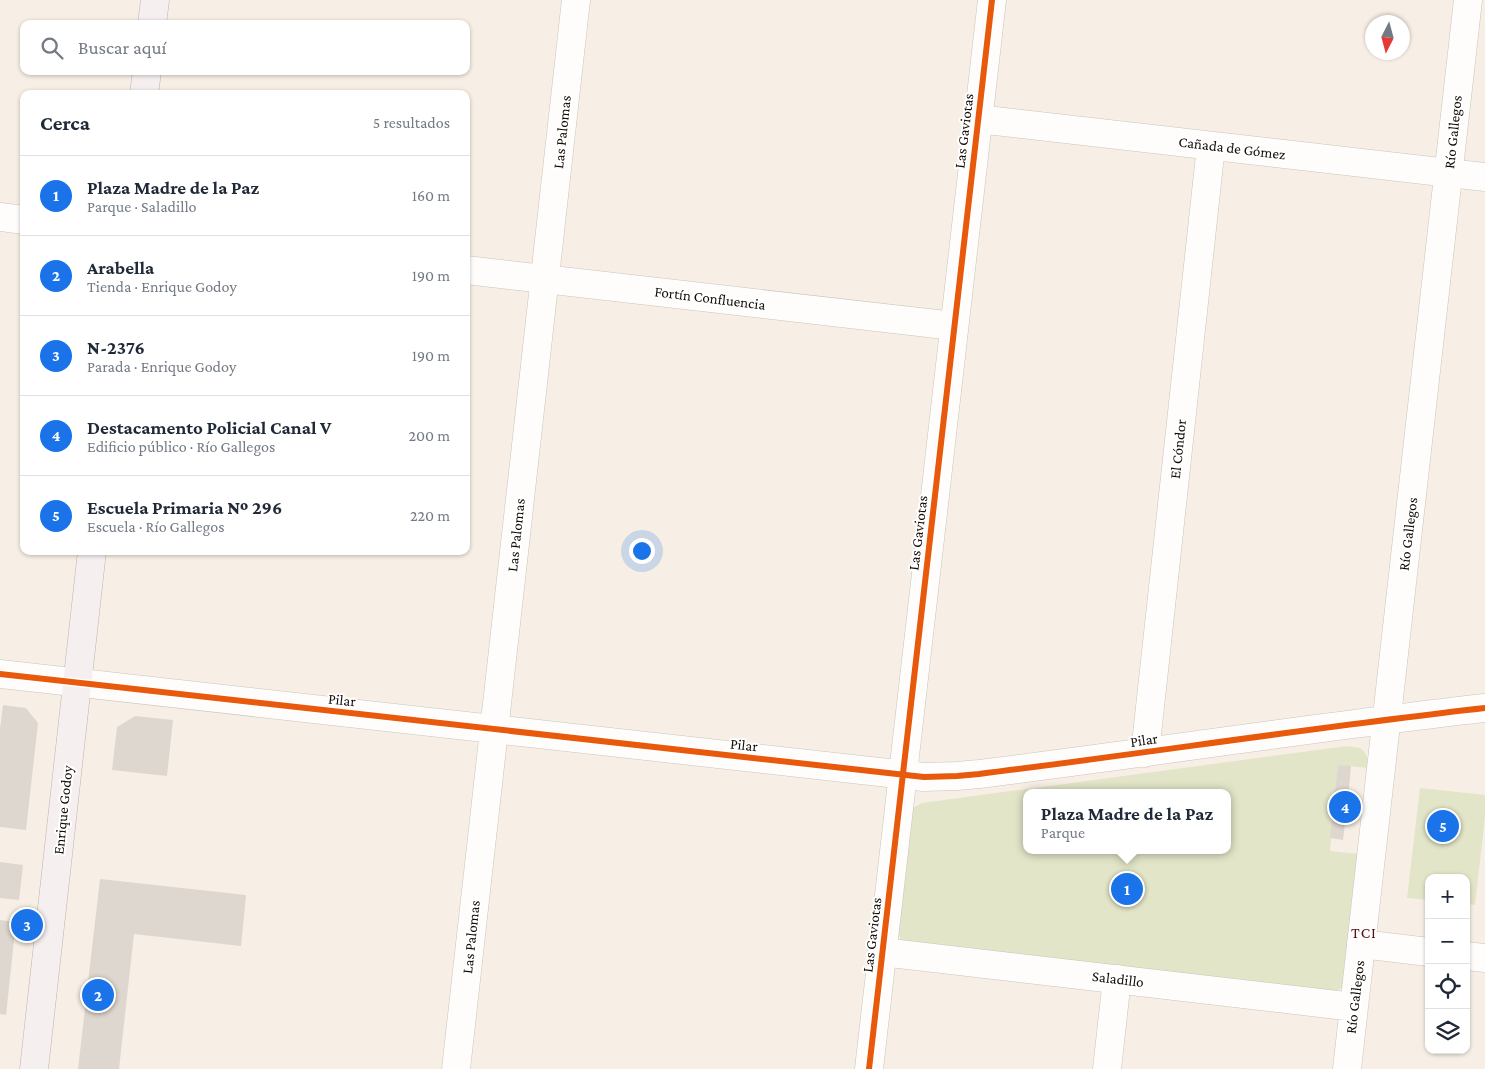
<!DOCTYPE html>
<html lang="es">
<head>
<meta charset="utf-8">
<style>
	:root { --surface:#fff; --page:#f6f6f7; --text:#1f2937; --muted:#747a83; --line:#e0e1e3; --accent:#1a73e8 }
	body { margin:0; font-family:"Crimson Pro",serif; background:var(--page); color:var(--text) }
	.controls { position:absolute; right:15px; bottom:15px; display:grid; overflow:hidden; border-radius:10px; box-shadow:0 1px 4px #0004 }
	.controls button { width:45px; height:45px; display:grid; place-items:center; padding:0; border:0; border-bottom:1px solid var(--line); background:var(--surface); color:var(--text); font:25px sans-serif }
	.compass { position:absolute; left:1365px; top:15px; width:45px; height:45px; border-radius:50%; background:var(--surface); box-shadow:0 1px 4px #0004; rotate:186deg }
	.you { position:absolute; left:641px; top:550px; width:18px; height:18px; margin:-12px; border:4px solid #fff; border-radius:50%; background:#1a73e8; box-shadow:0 0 0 8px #1a73e833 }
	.badge { display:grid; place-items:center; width:32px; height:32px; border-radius:50%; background:var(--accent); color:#fff; font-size:16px; font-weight:700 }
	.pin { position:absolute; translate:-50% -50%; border:2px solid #fff; box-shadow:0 1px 5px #0006 }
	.popup { position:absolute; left:1023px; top:789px; width:208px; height:65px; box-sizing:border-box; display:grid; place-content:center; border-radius:10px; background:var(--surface); filter:drop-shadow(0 1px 4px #0005); font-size:16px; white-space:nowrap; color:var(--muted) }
	.popup b { font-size:19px; color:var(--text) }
	.popup::after { content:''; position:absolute; left:50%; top:100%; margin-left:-10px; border:10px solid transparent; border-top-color:var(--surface) }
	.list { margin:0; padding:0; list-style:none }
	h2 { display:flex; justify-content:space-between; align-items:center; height:65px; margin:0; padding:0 20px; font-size:21px }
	h2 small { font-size:16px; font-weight:400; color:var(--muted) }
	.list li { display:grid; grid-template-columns:32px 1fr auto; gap:15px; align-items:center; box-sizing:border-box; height:80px; padding:0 20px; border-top:1px solid var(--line) }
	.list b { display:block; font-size:19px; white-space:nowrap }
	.list p { margin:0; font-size:16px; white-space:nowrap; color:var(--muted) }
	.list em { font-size:16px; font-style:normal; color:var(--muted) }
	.icon { flex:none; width:28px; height:28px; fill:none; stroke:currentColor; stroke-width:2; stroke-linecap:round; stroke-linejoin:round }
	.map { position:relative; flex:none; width:1485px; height:1069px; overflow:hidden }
	.search { position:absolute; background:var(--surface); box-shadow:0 1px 4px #0004; left:20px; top:20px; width:450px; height:55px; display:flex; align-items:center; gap:12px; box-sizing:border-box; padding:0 18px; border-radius:10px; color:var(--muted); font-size:19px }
	.panel { position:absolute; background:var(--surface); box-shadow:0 1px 4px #0004; left:20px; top:90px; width:450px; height:465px; border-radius:10px }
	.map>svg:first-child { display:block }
	.green { fill:#e3e5c8; fill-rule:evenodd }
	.building { fill:#ded7cf }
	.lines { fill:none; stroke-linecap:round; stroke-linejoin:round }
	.minor-casing { stroke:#cac4bb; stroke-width:29 }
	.major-casing { stroke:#c0b1b0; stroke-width:29 }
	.minor { stroke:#fefdfb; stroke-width:28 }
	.major { stroke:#f6efef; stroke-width:28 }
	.cycleway-casing { stroke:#fff; stroke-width:9 }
	.cycleway { stroke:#e8590c; stroke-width:6 }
	.labels { text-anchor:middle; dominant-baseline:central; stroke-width:4; stroke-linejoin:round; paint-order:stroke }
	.street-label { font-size:15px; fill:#130d06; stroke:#fff }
	.neighbourhood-label { font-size:16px; letter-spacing:1px; fill:#551016; stroke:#fff }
</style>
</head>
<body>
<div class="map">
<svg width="1485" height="1069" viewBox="0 0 1485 1069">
	<rect width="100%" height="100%" fill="#f7efe5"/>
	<!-- green -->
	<path class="green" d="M1347 746 1360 748C1368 754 1368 759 1368 768L1338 765 1330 851 1359 854 1343 987 1334 992 904 942 897 934 911 809 922 803ZM1027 793H1227V850H1027Z
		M1420 788 1485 795V817L1475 905 1466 904V878H1429V900L1407 898Z"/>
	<!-- building -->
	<path class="building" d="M3 705 26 708 38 723 26 830 0 827V729Z
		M135 716 173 720 167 776 112 770 117 727Z
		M1338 765 1351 766 1348 799 1356 800 1355 815 1346 814 1343 840 1330 838Z
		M0 862 23 865 19 900 0 898Z
		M100 879 246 895 241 946 134 934 119 1069H78Z
		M0 920 16 922 6 1015 0 1014Z"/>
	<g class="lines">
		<defs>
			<path id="minor" d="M978 119 1485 177
				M0 217 24 220
				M466 270 954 326
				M0 674 924 777 957 776 979 774C1148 753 1316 727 1485 708
				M1145 753 1211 146
				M1361 944 1429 952
				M882 952 1354 1007
				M1466 956 1485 958
				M456 1069 576 0
				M869 1069 992 0
				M1107 1069 1117 979
				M1347 1069 1468 0"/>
			<path id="major" d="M152 24 155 0
				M144 94 147 71
				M34 1069 92 551"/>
		</defs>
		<!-- minor casing -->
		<use href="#minor" class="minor-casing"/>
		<!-- major casing -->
		<use href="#major" class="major-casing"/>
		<!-- minor -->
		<use href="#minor" class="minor"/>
		<!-- major -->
		<use href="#major" class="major"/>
		<defs>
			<path id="cycleway" d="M0 674 924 777 957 776 979 774C1148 753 1316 727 1485 708
				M869 1069 992 0"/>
		</defs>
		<!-- cycleway casing -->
		<use href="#cycleway" class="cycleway-casing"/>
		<!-- cycleway -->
		<use href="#cycleway" class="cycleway"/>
	</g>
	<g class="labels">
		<!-- street labels -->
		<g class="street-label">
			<text transform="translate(964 131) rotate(-83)">Las Gaviotas</text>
			<text transform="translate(562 132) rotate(-84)">Las Palomas</text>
			<text transform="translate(1453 132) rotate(-84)">Río Gallegos</text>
			<text transform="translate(1232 148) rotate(7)">Cañada de Gómez</text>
			<text transform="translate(710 298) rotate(7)">Fortín Confluencia</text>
			<text transform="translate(1178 449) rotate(-84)">El Cóndor</text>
			<text transform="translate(918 533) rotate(-83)">Las Gaviotas</text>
			<text transform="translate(1408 534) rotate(-83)">Río Gallegos</text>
			<text transform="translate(516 535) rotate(-84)">Las Palomas</text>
			<text transform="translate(342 700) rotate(6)">Pilar</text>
			<text transform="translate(1144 740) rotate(-8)">Pilar</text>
			<text transform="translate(744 745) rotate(6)">Pilar</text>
			<text transform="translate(63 810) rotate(-84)">Enrique Godoy</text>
			<text transform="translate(872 935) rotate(-83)">Las Gaviotas</text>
			<text transform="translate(471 937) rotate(-84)">Las Palomas</text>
			<text transform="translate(1118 979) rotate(7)">Saladillo</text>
			<text transform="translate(1355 997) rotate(-83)">Río Gallegos</text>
		</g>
		<!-- neighbourhood labels -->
		<g class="neighbourhood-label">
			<text x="1364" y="932">TCI</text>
		</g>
	</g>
</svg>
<div class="controls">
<button>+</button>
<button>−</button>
<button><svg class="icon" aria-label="locate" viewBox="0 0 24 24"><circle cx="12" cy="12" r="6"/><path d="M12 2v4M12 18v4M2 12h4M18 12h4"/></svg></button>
<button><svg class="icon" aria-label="layers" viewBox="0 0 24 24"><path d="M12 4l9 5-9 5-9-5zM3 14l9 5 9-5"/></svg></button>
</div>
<svg class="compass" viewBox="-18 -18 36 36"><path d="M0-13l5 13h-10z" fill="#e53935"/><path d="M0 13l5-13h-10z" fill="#747a83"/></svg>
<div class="you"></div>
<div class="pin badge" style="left:1127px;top:889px">1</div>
<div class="popup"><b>Plaza Madre de la Paz</b>Parque</div>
<div class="pin badge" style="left:98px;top:995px">2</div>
<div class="pin badge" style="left:27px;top:925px">3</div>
<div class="pin badge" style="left:1345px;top:807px">4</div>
<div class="pin badge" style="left:1443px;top:826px">5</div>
<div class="search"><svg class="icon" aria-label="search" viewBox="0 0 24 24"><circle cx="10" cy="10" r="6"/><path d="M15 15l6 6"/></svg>Buscar aquí</div>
<section class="panel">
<h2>Cerca<small>5 resultados</small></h2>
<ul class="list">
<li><span class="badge">1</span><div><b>Plaza Madre de la Paz</b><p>Parque · Saladillo</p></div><em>160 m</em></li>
<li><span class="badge">2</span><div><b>Arabella</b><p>Tienda · Enrique Godoy</p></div><em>190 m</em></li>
<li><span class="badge">3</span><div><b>N-2376</b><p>Parada · Enrique Godoy</p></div><em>190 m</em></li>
<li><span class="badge">4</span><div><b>Destacamento Policial Canal V</b><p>Edificio público · Río Gallegos</p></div><em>200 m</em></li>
<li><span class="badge">5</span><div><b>Escuela Primaria Nº 296</b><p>Escuela · Río Gallegos</p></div><em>220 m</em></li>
</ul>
</section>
</div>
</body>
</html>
